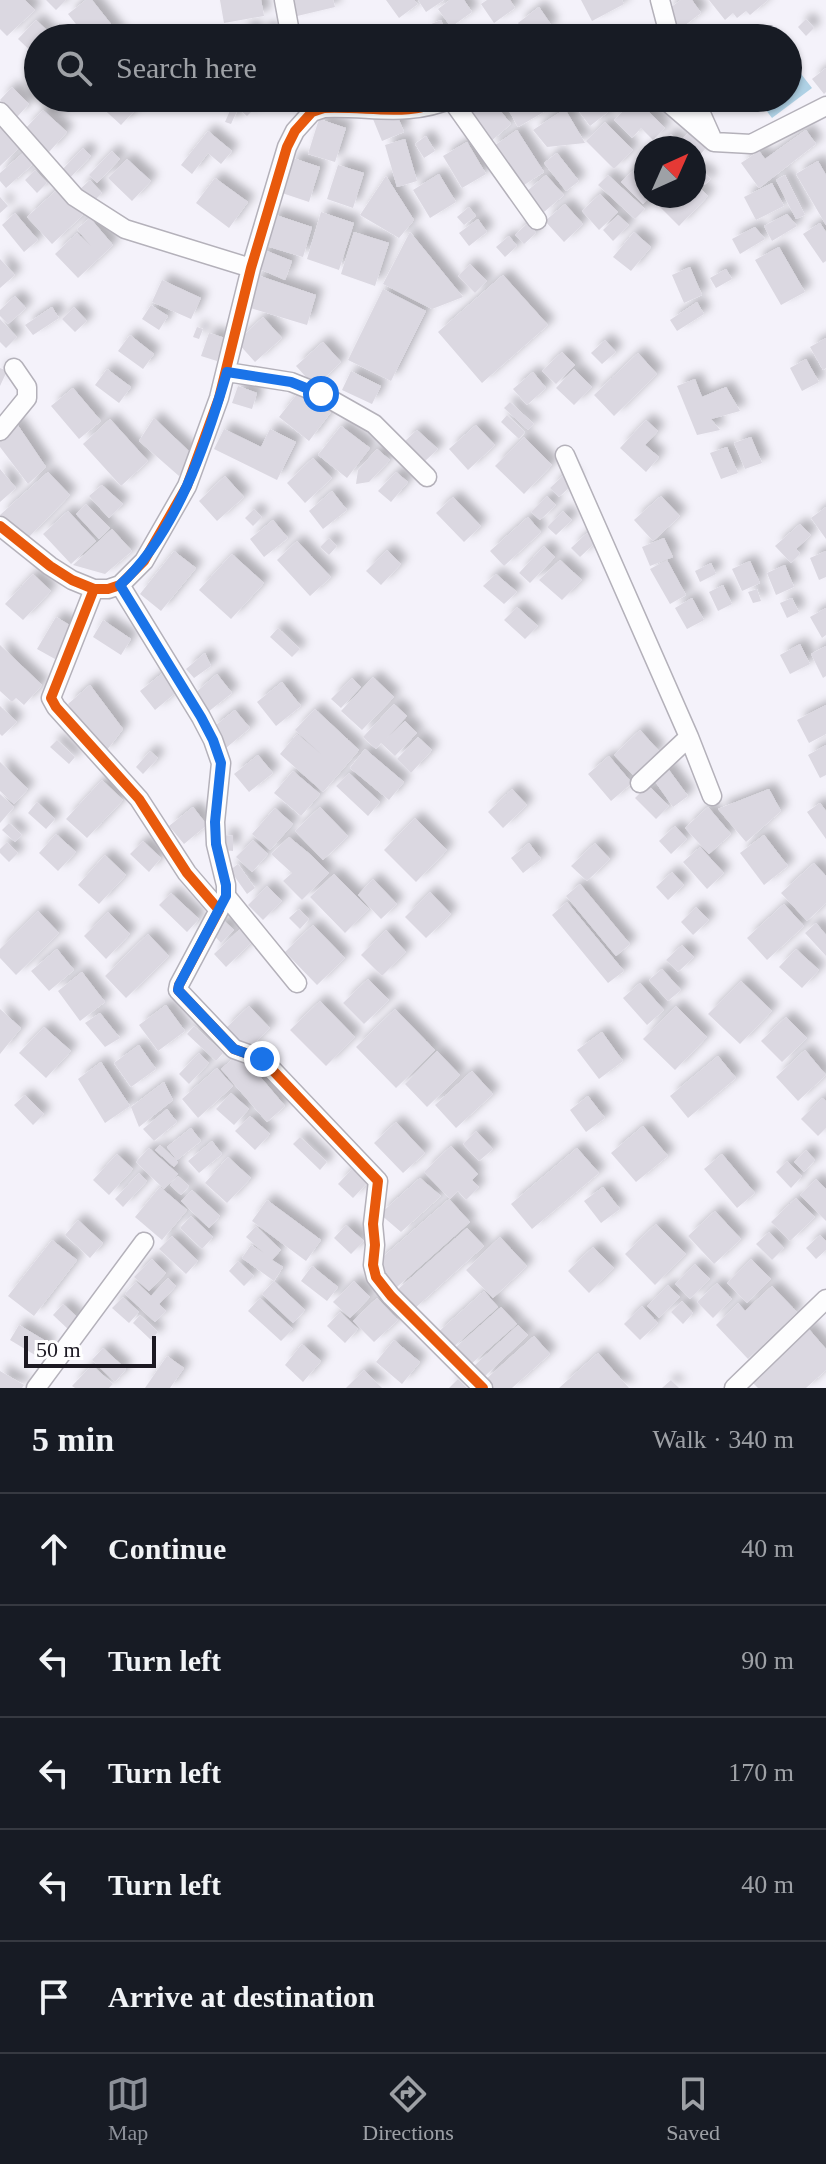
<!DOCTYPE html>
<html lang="en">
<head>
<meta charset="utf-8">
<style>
	:root { --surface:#171b24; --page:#242831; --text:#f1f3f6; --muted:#9ea1a6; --line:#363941; --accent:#8c9099 }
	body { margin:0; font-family:Georgia,serif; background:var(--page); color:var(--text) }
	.compass { position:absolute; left:634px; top:136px; width:72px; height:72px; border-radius:50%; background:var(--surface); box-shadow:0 2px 6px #0004; rotate:45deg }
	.scale { position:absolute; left:24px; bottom:20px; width:132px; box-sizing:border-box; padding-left:8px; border:4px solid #1c1922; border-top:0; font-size:22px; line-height:28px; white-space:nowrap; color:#1c1922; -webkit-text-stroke:6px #fefefe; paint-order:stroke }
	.stop { position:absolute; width:24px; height:24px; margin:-18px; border:6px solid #1a73e8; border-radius:50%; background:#fff }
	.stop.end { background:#1a73e8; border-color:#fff; box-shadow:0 2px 8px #0008 }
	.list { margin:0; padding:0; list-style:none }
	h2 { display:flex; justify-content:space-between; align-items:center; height:104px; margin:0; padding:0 32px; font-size:34px }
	h2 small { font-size:26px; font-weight:400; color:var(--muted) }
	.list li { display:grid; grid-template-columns:52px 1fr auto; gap:24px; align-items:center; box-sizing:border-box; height:112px; padding:0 32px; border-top:2px solid var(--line) }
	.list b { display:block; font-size:30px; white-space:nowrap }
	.list em { font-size:26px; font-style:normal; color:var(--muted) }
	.icon { flex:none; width:44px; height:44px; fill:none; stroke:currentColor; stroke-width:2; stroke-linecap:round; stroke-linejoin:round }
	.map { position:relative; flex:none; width:826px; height:1388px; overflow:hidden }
	.search { position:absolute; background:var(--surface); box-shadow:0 2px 6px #0004; left:24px; right:24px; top:24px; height:88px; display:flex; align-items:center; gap:20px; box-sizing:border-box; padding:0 28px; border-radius:44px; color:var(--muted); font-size:30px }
	.sheet { height:664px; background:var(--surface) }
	nav { display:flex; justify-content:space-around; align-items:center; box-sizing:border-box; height:112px; border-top:2px solid var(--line); background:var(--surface); font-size:22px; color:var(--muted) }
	nav a { display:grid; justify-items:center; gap:4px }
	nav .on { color:var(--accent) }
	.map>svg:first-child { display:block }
	.water { fill:#afd1e5 }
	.building { fill:#dbd8e1; filter:url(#shadow) }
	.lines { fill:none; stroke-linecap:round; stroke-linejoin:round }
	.street-casing { stroke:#b4b1ba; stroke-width:21 }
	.street { stroke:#fdfdfe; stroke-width:18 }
	.cycleway-casing { stroke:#fefefe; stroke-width:15 }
	.cycleway { stroke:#e8590c; stroke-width:10 }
	.route { stroke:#1a73e8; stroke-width:10 }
</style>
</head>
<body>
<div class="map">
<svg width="826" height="1388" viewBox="0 0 826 1388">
	<defs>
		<filter id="shadow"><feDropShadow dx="7" dy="-7" stdDeviation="4" flood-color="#0004"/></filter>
	</defs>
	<rect width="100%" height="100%" fill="#f4f2fa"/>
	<!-- water -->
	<path class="water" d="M788 57 812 88 772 118 757 98H788Z"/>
	<!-- building -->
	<path class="building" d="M0 0H25L35 10 7 36 0 29Z
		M46 0H66L56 10Z
		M86 0H92L122 38H87L68 14Z
		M220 0H261L264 16 224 23Z
		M291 0H333L335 7 293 17Z
		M386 0H414L418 4 399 18Z
		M418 0H444L426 12Z
		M450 0H464L472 12 451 27 438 9Z
		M487 0H510L515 8 494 23 481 4Z
		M581 0H622L624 4 592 21Z
		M681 0H692L701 13 680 29 667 10Z
		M709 0H768L750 15 746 11 737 18 733 13 725 20Z
		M539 7 552 26 535 38H529L518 23Z
		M806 19 814 28 806 36 798 27Z
		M36 20 55 38H38V58L18 39Z
		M441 20 447 35 434 38 429 25Z
		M255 28 256 38H243L242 29Z
		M261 29H272V38H262Z
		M826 68V92L824 94 812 79Z
		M12 87 29 104 17 117 0 100Z
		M101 98H131L139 106 121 125 97 103Z
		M469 98H490L511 124 489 143 459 106Z
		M502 98H543L549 109 518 127Z
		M575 98H618L621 102 590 126 571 101Z
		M636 99 665 128 653 140 641 128 632 138 614 120Z
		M248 104 254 109 247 116 241 111Z
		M232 106 238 109 231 124 225 122Z
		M565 109 585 143 547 147 533 130Z
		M43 110 67 132 49 152 25 129Z
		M395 110 404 132 382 141 373 119Z
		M319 119 346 128 335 162 308 154Z
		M605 122 633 150 614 169 586 141Z
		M0 125 20 147 0 166Z
		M517 130 544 172 518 189 491 148Z
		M806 130 816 144 759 188 741 163 759 151 765 159Z
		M208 131 232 151 221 164 208 153 192 174 181 165Z
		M689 132 706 148 698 157 694 153V148H689L681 140Z
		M671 134 685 148H657Z
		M426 136 435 151 424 158 415 144Z
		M405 139 417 181 397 187 385 145Z
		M467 142 486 174 462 188 443 156Z
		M83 148 91 156 68 180 60 172Z
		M112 151 120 159 97 183 89 175Z
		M23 153 33 164 6 188 0 181V173Z
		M557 153 579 181 566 191 544 163Z
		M293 158 320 167 309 202 282 193Z
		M127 159 151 181 132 201 108 178Z
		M646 159V196H651L643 204 621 182Z
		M818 161 826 175V225L796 174Z
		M338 165 364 173 353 208 327 199Z
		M699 167 711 179 704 185 694 175Z
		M35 170 47 183 37 193 25 180Z
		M439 174 456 202 430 218 413 190Z
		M546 175 564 195 544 212 526 192Z
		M608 175 645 209 635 219 598 185Z
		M785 175 805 215 796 219 776 180Z
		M386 176 414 220 399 238 360 215Z
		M215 178 248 202 229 228 196 203Z
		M90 180 102 193 92 203 79 190Z
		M694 182 708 196 679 226 656 203 663 196H694Z
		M772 183 784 206 756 220 744 197Z
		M59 188 83 215 52 244 27 217Z
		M600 194 618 212 599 230 582 211Z
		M0 197 8 206 0 213Z
		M565 204 583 224 564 242 545 221Z
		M469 207 476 216 464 225 457 217Z
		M321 212 354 223 339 270 307 259Z
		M15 213 38 240 24 252 2 225Z
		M273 214 312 227 303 257 263 245Z
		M787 214 797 226 772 241 764 226Z
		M618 215 629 225 613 241 603 230Z
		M90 218 113 245 78 278 55 254 77 233 91 246 77 229Z
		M478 219 487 232 469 246 459 233Z
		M528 223 536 233 524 244 515 235Z
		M820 223 826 232V261L823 263 803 234Z
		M755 227 765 239 740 254 732 239Z
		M354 232 389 243 375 286 341 274Z
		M410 232 463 297 432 309 383 284Z
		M634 232 651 247 631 271 613 257Z
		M509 236 517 246 505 257 496 247Z
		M779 247 805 292 781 305 755 260Z
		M262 249 292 261 285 280 255 267Z
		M0 259 15 275 0 288Z
		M470 264 487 281 475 293 458 276Z
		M690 267 702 295 684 303 672 275Z
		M726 269 732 279 716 288 710 278Z
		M257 275 316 295 307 325 247 307Z
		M503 275 548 325 482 383 438 332Z
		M162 280 201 298 191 319 152 302Z
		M383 289 426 311 391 381 348 360Z
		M15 296 26 308 8 324 0 316V310Z
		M697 302 704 314 677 331 670 320Z
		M151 305 168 316 159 330 142 319Z
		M52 307 59 318 33 335 25 325Z
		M74 307 87 321 75 332 62 319Z
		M263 317 282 338 255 362 237 342Z
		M0 319 17 337 6 348 0 342Z
		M197 327 203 329 199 339 193 337Z
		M209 333 225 338 217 361 201 356Z
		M130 335 154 354 143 369 118 351Z
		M826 338V368L823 370 810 347Z
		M605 340 616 352 602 364 591 353Z
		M323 342 341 362 315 387 296 366Z
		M562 352 575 365 556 384 542 371Z
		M638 353 657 374 614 416 594 395Z
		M806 359 819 382 802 391 790 368Z
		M0 368 7 371 0 386Z
		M107 369 131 387 119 403 95 385Z
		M574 369 592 387 574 405 556 388Z
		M351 371 381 386 372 404 342 390Z
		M533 372 546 388 527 405 513 389Z
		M695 379 702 397 726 387 740 411 711 419 720 430 697 435 677 386Z
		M238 386 257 393 252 409 232 403Z
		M73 388 101 421 79 439 51 406Z
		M301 389 331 412 309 441 279 417Z
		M510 402 534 424 528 430 504 408Z
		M507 415 525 432 519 439 501 422Z
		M154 418 194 456 179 476 139 441Z
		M110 419 148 461 121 486 83 444Z
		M646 420 658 431 645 445 659 457 646 472 620 448Z
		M15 421 46 467 28 484 0 447V436Z
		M476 425 495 445 468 470 449 449Z
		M341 426 370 448 347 478 318 455Z
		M224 429 261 447 270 429 296 442 277 480 214 449Z
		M417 430 438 449 425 461 404 442Z
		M524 437 552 465 524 494 495 466Z
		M751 437 762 463 745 469 734 443Z
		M727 447 738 473 721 479 710 453Z
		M377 449 390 460 369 482 356 484 358 470Z
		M313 458 332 478 305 503 287 483Z
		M0 469 16 488 0 502Z
		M48 472 70 495 27 539 0 515Z
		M396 472 408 482 391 502 378 491Z
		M566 473 575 482 559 497 550 488Z
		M225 476 244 497 217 521 199 501Z
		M102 485 123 504 109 518 89 496Z
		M332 491 347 510 323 529 309 511Z
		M547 496 556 505 540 520 531 512Z
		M661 496 680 516 653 541 634 520Z
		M453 497 481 526 464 542 436 513Z
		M86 504 110 528 99 539 76 514Z
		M826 507V539L811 518Z
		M254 509 262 517 253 526 245 518Z
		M68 511 96 541 71 564 43 534Z
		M563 511 572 520 556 535 547 527Z
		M528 517 541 532 504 566 490 551Z
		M273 520 288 538 264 557 250 539Z
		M800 524 811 535 796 549 800 554 791 563 775 546Z
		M112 529 132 551 105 574 73 565Z
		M587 533 596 542 580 557 571 548Z
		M329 538 337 546 329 555 320 547Z
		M664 538 673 557 650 566 642 547Z
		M297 541 331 577 310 596 277 560Z
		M544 546 555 557 530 583 519 573Z
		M387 550 401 564 381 585 366 571Z
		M174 551 196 568 161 611 140 594Z
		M826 551V577L819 580 810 558Z
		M232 554 264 583 231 619 199 590Z
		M560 560 582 580 562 600 539 580Z
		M667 560 686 595 670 604 650 569Z
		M750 561 760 583 742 591 732 569Z
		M711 563 716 574 700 582 695 571Z
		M785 565 794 587 776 595 767 573Z
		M33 574 51 591 23 620 5 604Z
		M496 574 517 592 504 604 483 586Z
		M723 585 732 604 718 611 709 592Z
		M757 589 761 601 753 603 748 592Z
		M692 598 704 620 687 629 675 608Z
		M792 598 799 612 787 618 780 603Z
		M517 607 538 626 525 639 504 620Z
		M826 608V635L822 638 810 617Z
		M56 617 73 627 55 659 37 649Z
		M103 620 131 639 121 655 93 637Z
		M278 628 300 649 292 657 270 637Z
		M800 644 810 664 790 674 780 655Z
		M0 645 42 685 24 705 16 698 12 702 0 691Z
		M826 646V676L823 678 811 654Z
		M205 653 211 666 194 678 186 669Z
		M164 672 179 690 155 710 140 691Z
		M217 674 232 693 208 712 194 694Z
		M373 677 394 697 362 730 341 711Z
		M352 678 361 687 341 708 331 699Z
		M282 682 301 706 276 726 257 702Z
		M90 685 123 729 104 754 68 704Z
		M394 704 407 716 386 739 405 721 417 733 395 756 381 743 376 749 363 737Z
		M826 705V734L809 743 797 720Z
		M0 706 17 722 2 736 0 734Z
		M315 709 359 750 323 792 280 754 297 734 321 754 295 730Z
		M235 710 250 728 226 748 211 729Z
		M640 730 659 751 633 775 614 755Z
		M418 737 432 750 411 773 397 759Z
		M57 740 75 757 69 764 50 747Z
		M826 745V775L820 778 808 755Z
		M365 749 404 782 389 800 350 768Z
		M150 751 158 758 143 774 136 767Z
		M258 755 273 773 249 792 234 774Z
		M609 756 632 783 611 801 588 774Z
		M0 762 28 789 14 804 0 791Z
		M666 766 688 796 673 807 652 777Z
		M293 771 320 794 301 816 274 793Z
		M349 773 380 802 368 816 336 786Z
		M102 780 123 800 87 838 66 819Z
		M648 785 669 806 656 819 635 798Z
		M512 789 527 805 503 828 488 812Z
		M769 789 781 811 746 842 718 809Z
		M0 794 14 807 0 823Z
		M37 802 55 819 46 829 28 813Z
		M820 803 826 811V839L807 812Z
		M193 807 207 825 184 844 169 826Z
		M320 807 348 836 323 860 295 831Z
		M708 807 731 834 709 854 685 828Z
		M275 808 293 824 270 850 252 834Z
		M415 818 447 850 416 882 384 850Z
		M9 823 22 835 15 842 2 830Z
		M675 826 687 839 671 854 659 841Z
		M56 834 76 852 58 871 39 853Z
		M223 835 233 836V851L223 850Z
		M764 835 788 866 764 885 740 853Z
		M289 837 311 855 329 873 302 900 283 881 292 873 271 854Z
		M253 840 268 854 252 872 236 857Z
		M143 841 161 858 149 872 130 854Z
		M7 842 18 853 9 862 0 853V849Z
		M529 843 541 859 523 873 511 858Z
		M595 843 610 859 587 881 571 866Z
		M700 847 724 873 707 889 683 862Z
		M105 855 126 875 99 904 78 885Z
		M814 863 826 876V903L807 921 781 893Z
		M238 864 255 888 247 894 230 870Z
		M672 872 684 885 668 900 656 887Z
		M334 874 369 909 345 933 310 897Z
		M373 879 397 904 381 919 358 895Z
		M580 884 630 944 616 956 566 896Z
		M267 886 282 901 263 920 248 905Z
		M430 892 451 914 426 938 405 917Z
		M171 893 199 919 187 932 159 905Z
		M567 902 624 971 608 983 552 915Z
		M784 904 804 926 767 960 747 938Z
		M696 907 709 920 693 935 681 922Z
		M299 909 309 919 300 929 289 918Z
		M38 911 59 933 16 975 0 958V949Z
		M108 912 130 934 106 959 84 936Z
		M223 920 234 930 221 943 211 932Z
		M816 923 826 935V956L805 933Z
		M313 925 345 958 317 985 285 952Z
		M240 929 252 942 226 967 214 954Z
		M386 930 406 952 382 976 361 955Z
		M148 934 169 956 126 998 105 976Z
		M682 945 694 957 678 972 666 960Z
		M57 949 74 970 49 991 31 971Z
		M796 949 819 970 802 988 779 967Z
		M662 969 681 990 668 1001 649 980Z
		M82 972 105 1002 80 1021 58 991Z
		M368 979 389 1000 364 1024 343 1003Z
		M741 981 772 1011 740 1044 708 1014Z
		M640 983 664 1010 647 1025 623 998Z
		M320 1001 355 1037 326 1066 290 1030Z
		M166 1005 185 1031 158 1051 139 1025Z
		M249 1006 270 1028 245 1052 224 1030Z
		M676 1006 707 1037 675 1070 643 1039Z
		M0 1009 21 1028 0 1054Z
		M395 1009 435 1050 396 1088 356 1047Z
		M100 1013 120 1038 105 1047 85 1023Z
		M786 1017 807 1038 782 1062 761 1041Z
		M194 1026 223 1053 216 1061 187 1034Z
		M44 1027 71 1051 46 1078 19 1053Z
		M602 1032 623 1061 599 1079 577 1050Z
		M139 1045 156 1069 131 1087 114 1063Z
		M805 1050 826 1075 798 1101 776 1077Z
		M437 1051 460 1075 427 1107 405 1084Z
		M199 1053 209 1063 189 1084 179 1074Z
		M240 1053 285 1106 267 1122 221 1069Z
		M718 1056 736 1078 688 1118 670 1096Z
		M101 1062 130 1106 105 1123 78 1079Z
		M217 1068 233 1086 198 1118 182 1099Z
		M472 1071 493 1094 456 1128 435 1105Z
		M164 1082 173 1100 139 1127 131 1107Z
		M231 1093 249 1109 234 1125 216 1109Z
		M25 1095 44 1114 33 1125 14 1105Z
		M588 1096 605 1118 586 1132 570 1110Z
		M822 1098 826 1101V1128L818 1136 801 1119Z
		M167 1109 177 1122 154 1141 143 1129Z
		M250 1116 270 1134 255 1150 235 1131Z
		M396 1122 425 1153 403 1173 374 1143Z
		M643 1126 668 1156 636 1182 611 1153Z
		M191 1128 201 1141 177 1160 167 1147Z
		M476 1131 493 1149 479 1161 463 1144Z
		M300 1137 327 1162 320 1170 293 1144Z
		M212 1141 222 1154 199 1173 188 1161Z
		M160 1145 178 1162 174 1167 155 1150Z
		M451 1146 478 1174 472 1180 479 1187 466 1200 458 1191 450 1199 424 1172Z
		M149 1148 178 1174 164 1189 136 1162Z
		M577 1148 599 1173 532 1229 511 1204Z
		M806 1150 815 1160 804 1172 794 1162Z
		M117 1154 133 1169 109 1195 93 1180Z
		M722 1154 755 1193 737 1208 704 1169Z
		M228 1157 251 1178 227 1203 205 1183Z
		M787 1161 802 1176 791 1188 776 1172Z
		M353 1168 368 1182 353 1198 338 1184Z
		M139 1173 147 1181 123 1207 115 1199Z
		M178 1176 189 1186 181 1195 170 1185Z
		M420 1178 441 1196 401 1232 380 1214Z
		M816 1179 826 1189V1221L800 1195Z
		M160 1187 187 1210 162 1240 135 1217Z
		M603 1187 620 1209 601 1223 584 1201Z
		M192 1190 220 1216 209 1228 181 1201Z
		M796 1198 815 1217 790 1241 771 1222Z
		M449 1199 470 1222 397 1287 376 1263Z
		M267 1200 321 1240 306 1261 252 1221Z
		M715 1211 741 1239 714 1264 688 1236Z
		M191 1216 213 1237 202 1249 180 1228Z
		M78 1220 103 1243 90 1258 65 1235Z
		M656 1224 686 1254 655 1285 625 1254Z
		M346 1225 364 1241 351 1254 334 1238Z
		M256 1226 281 1250 272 1260 283 1267 274 1281 242 1258 251 1245 264 1253 246 1237Z
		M467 1228 484 1246 413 1310 396 1291Z
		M769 1232 784 1248 772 1260 756 1244Z
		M820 1235 826 1241V1250L816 1259 806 1248Z
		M172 1236 198 1261 186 1274 159 1249Z
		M500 1237 527 1266 493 1298 466 1270Z
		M52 1240 77 1260 34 1316 8 1296Z
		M593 1247 614 1268 589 1293 568 1271Z
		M152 1259 166 1273 149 1291 134 1277Z
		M751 1259 771 1279 747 1303 727 1283Z
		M238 1261 254 1276 244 1286 229 1271Z
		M695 1264 710 1279 690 1299 675 1284Z
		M312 1266 338 1287 327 1301 301 1281Z
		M168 1278 176 1286 159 1304 166 1311 155 1322 125 1294 136 1282 151 1296Z
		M274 1281 305 1310 293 1323 262 1294Z
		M354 1281 370 1297 350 1318 333 1302Z
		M717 1283 732 1299 713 1318 697 1302Z
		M668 1285 680 1297 659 1318 647 1306Z
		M772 1286 797 1312 748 1359 716 1325 738 1303 745 1311Z
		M484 1291 498 1307 450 1350 436 1334Z
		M123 1297 139 1312 129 1323 112 1308Z
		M260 1298 293 1329 281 1341 248 1311Z
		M377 1298 398 1320 374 1342 353 1321Z
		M682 1301 693 1313 683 1324 671 1312Z
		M63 1304 79 1319 69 1330 53 1315Z
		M642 1306 658 1323 640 1340 624 1324Z
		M501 1307 517 1324 470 1365 455 1348Z
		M340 1312 358 1329 345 1343 327 1326Z
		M140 1315 158 1332 151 1340 133 1323Z
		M19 1325 49 1343 40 1358 10 1340Z
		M518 1325 528 1335 484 1377 474 1366Z
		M807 1327 826 1349V1370L806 1388H758L749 1379Z
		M534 1336 550 1354 512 1388H492L485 1380Z
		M394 1340 420 1362 402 1384 376 1362Z
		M302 1344 321 1361 303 1382 285 1365Z
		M103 1348 126 1369 115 1382 92 1360Z
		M598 1353 629 1388H559Z
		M167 1356 184 1368 170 1388H145Z
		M92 1365 113 1384 109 1388H75L72 1386Z
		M364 1370 382 1388H346Z
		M0 1371 24 1385 22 1388H0Z
		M458 1379 467 1388H449Z
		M671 1380 679 1388H662Z"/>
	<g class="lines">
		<defs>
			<path id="street" d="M284 0 291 38
				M660 0 670 38
				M663 98 714 142 751 144 826 106
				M694 98 711 136
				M451 99 537 220
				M0 112 75 197 125 229 251 268
				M227 372 291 382 321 394 374 424 427 477
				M0 431 27 398V387L14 368
				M565 455 689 737 640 783
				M0 526 50 566 72 580 94 589H108L120 585 144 561 187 486 219 398 251 268 287 147 295 131 312 112 324 108C373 106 406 118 454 98
				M120 585 201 717 213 740 221 763 215 822 216 844 226 885V896L297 983
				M94 589 51 698 56 707 139 799 187 873 219 910 179 985 178 990 234 1049 262 1059 378 1181 373 1224 375 1245 373 1265 376 1277 391 1296 483 1388
				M689 737 712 796
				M36 1388 144 1242
				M734 1388 826 1299"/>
		</defs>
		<!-- street casing -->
		<use href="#street" class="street-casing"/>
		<!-- street -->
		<use href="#street" class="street"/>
		<defs>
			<path id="cycleway" d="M0 526 50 566 72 580 94 589H108L120 585 144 561 187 486 219 398 251 268 287 147 295 131 312 112 324 108C373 106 406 118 454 98
				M94 589 51 698 56 707 139 799 187 873 219 910 179 985 178 990 234 1049 262 1059 378 1181 373 1224 375 1245 373 1265 376 1277 391 1296 483 1388"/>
		</defs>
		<!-- cycleway casing -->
		<use href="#cycleway" class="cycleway-casing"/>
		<!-- cycleway -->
		<use href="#cycleway" class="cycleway"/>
	</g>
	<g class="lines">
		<!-- route -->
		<path class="route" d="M262 1059 234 1049 178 990 179 985 226 896V885L216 844 215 822 221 763 213 740 201 717 120 585C176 534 206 444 227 372L291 382 321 394"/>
	</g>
</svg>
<svg class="compass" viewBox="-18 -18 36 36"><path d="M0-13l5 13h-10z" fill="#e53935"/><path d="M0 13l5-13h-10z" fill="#9ea1a6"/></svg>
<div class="scale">50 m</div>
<div class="stop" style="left:321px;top:394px"></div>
<div class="stop end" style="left:262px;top:1059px"></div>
<div class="search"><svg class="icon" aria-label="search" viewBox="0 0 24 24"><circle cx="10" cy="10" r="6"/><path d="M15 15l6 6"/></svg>Search here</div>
</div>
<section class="sheet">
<h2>5 min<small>Walk · 340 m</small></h2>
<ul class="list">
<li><svg class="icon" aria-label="ahead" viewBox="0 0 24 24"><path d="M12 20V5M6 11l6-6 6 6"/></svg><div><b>Continue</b></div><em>40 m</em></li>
<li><svg class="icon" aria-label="left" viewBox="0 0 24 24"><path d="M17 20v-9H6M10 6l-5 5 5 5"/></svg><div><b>Turn left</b></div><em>90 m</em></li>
<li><svg class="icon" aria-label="left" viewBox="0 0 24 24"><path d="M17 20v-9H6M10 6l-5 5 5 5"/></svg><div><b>Turn left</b></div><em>170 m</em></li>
<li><svg class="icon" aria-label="left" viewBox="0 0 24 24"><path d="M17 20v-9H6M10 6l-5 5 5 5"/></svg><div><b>Turn left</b></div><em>40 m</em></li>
<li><svg class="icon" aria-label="arrive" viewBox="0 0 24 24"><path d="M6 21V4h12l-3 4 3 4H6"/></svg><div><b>Arrive at destination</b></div></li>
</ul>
</section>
<nav>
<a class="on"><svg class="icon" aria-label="map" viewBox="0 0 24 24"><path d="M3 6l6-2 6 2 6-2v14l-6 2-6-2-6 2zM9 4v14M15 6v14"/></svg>Map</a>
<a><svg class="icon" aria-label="directions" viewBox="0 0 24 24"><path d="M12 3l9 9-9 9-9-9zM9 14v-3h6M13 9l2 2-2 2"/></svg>Directions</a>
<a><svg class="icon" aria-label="saved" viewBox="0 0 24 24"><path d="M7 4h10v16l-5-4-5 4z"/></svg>Saved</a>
</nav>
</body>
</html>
